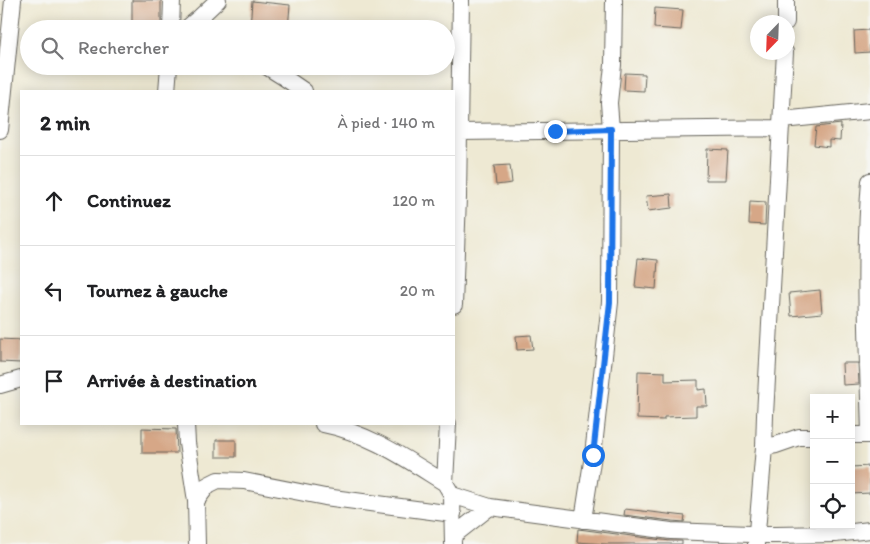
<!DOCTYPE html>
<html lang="fr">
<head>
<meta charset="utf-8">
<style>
	:root { --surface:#fff; --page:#f6f6f6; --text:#202124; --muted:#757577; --line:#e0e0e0 }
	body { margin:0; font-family:Itim,sans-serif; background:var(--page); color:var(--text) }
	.controls { position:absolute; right:15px; bottom:15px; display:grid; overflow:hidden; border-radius:0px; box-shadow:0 2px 12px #0003 }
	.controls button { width:45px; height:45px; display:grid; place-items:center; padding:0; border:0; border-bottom:1px solid var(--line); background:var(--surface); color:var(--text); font:25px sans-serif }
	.compass { position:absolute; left:750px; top:15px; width:45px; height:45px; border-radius:50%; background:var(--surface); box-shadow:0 2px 12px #0003; rotate:203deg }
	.stop { position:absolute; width:15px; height:15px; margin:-11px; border:4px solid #1a73e8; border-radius:50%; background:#fff }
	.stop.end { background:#1a73e8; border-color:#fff; box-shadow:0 1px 5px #0008 }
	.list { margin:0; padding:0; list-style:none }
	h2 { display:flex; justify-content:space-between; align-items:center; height:65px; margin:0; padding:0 20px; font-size:21px }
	h2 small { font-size:16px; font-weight:400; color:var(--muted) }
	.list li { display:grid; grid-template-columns:32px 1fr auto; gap:15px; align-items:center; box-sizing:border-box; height:90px; padding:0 20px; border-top:1px solid var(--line) }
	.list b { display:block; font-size:19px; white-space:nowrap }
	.list em { font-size:16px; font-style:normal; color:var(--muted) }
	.icon { flex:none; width:28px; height:28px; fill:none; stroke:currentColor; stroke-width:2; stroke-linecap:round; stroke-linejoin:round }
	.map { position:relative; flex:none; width:870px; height:544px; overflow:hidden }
	.search { position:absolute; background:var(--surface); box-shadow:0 2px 12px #0003; left:20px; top:20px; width:435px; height:55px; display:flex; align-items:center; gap:12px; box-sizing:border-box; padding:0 18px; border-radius:28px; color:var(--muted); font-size:19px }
	.panel { position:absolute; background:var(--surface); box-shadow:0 2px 12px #0003; left:20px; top:90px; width:435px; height:335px; border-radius:0px }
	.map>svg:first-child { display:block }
	.building { fill:#d6a787 }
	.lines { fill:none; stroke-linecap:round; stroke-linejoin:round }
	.minor-casing { stroke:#66645c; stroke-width:18 }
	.minor { stroke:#fff; stroke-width:16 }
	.route { stroke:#1a73e8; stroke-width:6 }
</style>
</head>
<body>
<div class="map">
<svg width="870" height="544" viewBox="0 0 870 544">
	<rect width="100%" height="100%" fill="#f6f6f2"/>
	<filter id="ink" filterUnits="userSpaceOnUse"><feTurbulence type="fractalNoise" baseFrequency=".02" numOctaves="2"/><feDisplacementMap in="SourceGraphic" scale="10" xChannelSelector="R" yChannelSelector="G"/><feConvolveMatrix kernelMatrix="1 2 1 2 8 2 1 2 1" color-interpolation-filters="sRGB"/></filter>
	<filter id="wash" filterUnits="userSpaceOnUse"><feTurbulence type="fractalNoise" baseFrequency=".0096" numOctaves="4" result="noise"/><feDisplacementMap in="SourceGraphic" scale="20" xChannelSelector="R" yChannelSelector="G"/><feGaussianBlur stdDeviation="1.12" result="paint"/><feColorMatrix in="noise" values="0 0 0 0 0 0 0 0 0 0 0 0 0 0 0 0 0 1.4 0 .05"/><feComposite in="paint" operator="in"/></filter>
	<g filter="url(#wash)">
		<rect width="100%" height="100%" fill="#eee9d3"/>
		<g id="blocks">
			<!-- building -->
			<path class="building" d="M132 0H161V29H132Z
				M252 1 290 5 288 29H250Z
				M655 8 683 10 681 30 654 28Z
				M869 30 870 52 855 53 854 31Z
				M625 73 645 74 644 91 624 90Z
				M841 124 840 141 829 140V147L814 145 816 127Z
				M707 149 728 150 726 180H706Z
				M510 165 512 183 496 185 494 166Z
				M671 194 672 208 648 211 646 196Z
				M750 201 766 202 765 225 749 224Z
				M638 258 658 260 656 289 635 287Z
				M820 290 822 313 791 316 789 293Z
				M531 335 533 349 517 350 516 336Z
				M0 339 21 340V363L0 362Z
				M842 363H858L859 384 843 385Z
				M638 371 665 372V381L698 380V390L706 389 707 406H696V416L664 417V420L637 419Z
				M142 428 176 429 177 453H142Z
				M216 440H236V457H216Z
				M870 466V493L851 494V467Z
				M625 509 685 516 684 522 672 521 624 515Z
				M578 529 670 541H682V544H605L577 542Z"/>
		</g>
	</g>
	<g filter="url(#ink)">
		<use href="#blocks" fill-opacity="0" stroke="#66645c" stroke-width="1"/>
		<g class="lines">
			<defs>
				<path id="minor" d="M786 22V0
					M171 29 172 0
					M186 29 200 17 218 0
					M266 66 282 76 304 91
					M167 91 169 66
					M782 120 870 111
					M0 130 13 0
					M460 132 781 128
					M454 305 458 197 461 0
					M0 385 21 379
					M186 424 187 443 196 501
					M323 424C369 433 406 459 445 483
					M448 424 445 483 452 495 453 544
					M851 435H870C868 351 863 266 870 181
					M764 447 776 445 799 437H814
					M452 495 490 507 671 531 775 535 835 534 870 530
					M583 520 593 455 610 302 611 129 609 103 613 65 614 0
					M453 536 490 507
					M197 544 196 501 208 485 218 480 244 481 325 497 453 514
					M756 544 764 447 765 415 785 52"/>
			</defs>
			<!-- minor casing -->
			<use href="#minor" class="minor-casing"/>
			<!-- minor -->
			<use href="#minor" class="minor"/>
		</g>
	</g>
	<g class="lines" filter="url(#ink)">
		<!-- route -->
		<path class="route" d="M555 131 611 129 610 302 593 455"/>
	</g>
</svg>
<div class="controls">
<button>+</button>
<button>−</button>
<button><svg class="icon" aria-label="locate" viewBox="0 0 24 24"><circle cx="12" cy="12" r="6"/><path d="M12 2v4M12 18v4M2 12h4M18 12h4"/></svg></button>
</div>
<svg class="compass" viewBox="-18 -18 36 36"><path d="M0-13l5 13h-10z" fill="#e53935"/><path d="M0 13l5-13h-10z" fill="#757577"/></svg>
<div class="stop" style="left:593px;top:455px"></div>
<div class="stop end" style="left:555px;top:131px"></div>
<div class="search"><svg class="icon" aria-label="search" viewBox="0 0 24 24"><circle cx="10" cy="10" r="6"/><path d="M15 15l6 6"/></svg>Rechercher</div>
<section class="panel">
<h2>2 min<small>À pied · 140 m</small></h2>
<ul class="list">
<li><svg class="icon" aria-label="ahead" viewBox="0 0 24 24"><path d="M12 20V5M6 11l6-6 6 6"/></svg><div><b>Continuez</b></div><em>120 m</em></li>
<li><svg class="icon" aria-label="left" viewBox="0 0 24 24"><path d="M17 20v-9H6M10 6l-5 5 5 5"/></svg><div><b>Tournez à gauche</b></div><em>20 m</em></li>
<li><svg class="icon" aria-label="arrive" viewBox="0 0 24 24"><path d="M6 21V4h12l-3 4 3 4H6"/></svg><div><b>Arrivée à destination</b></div></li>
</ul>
</section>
</div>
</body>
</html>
